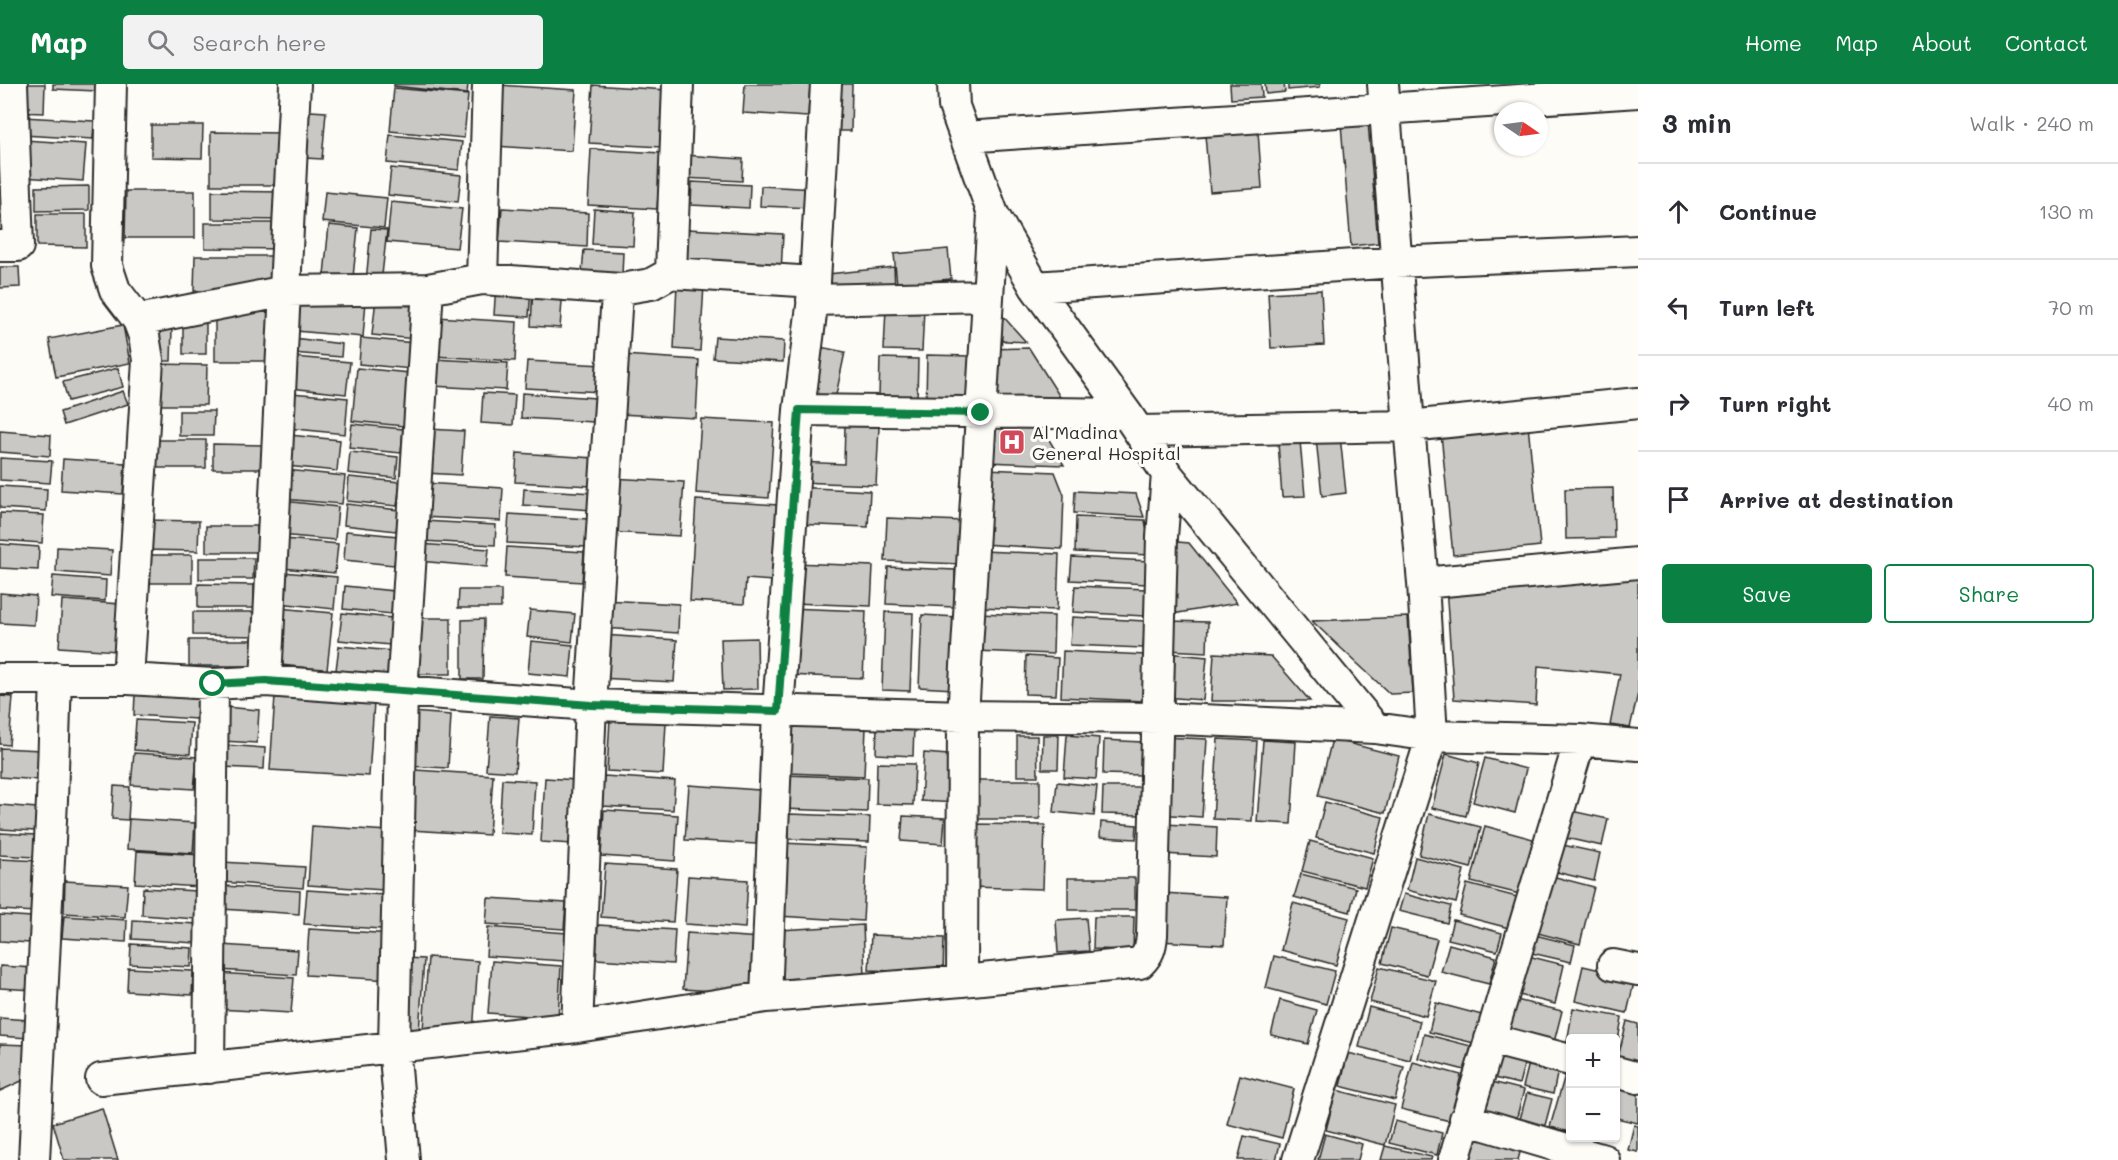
<!DOCTYPE html>
<html lang="en">
<head>
<meta charset="utf-8">
<style>
	:root { --surface:#fff; --page:#f2f2f3; --text:#2b2b33; --muted:#7c7c81; --line:#e1e1e2; --accent:#0b8043 }
	body { margin:0; font-family:Mali,sans-serif; background:var(--page); color:var(--text) }
	.controls { position:absolute; right:18px; bottom:18px; display:grid; overflow:hidden; border-radius:6px; box-shadow:0 2px 4px #0004 }
	.controls button { width:54px; height:54px; display:grid; place-items:center; padding:0; border:0; border-bottom:2px solid var(--line); background:var(--surface); color:var(--text); font:30px sans-serif }
	.compass { position:absolute; left:1494px; top:18px; width:54px; height:54px; border-radius:50%; background:var(--surface); box-shadow:0 2px 4px #0004; rotate:103deg }
	.stop { position:absolute; width:18px; height:18px; margin:-14px; border:4px solid #0b8043; border-radius:50%; background:#fff }
	.stop.end { background:#0b8043; border-color:#fff; box-shadow:0 2px 6px #0008 }
	.list { margin:0; padding:0; list-style:none }
	h2 { display:flex; justify-content:space-between; align-items:center; height:78px; margin:0; padding:0 24px; font-size:26px }
	h2 small { font-size:20px; font-weight:400; color:var(--muted) }
	.list li { display:grid; grid-template-columns:39px 1fr auto; gap:18px; align-items:center; box-sizing:border-box; height:96px; padding:0 24px; border-top:2px solid var(--line) }
	.list b { display:block; font-size:22px; white-space:nowrap }
	.list em { font-size:20px; font-style:normal; color:var(--muted) }
	.actions { display:flex; gap:12px; padding:18px 24px }
	.actions a { flex:1; padding:14px 0; border:2px solid var(--accent); border-radius:6px; text-align:center; font-size:21px; color:var(--accent) }
	.actions .main { background:var(--accent); color:#fff }
	.icon { flex:none; width:33px; height:33px; fill:none; stroke:currentColor; stroke-width:2; stroke-linecap:round; stroke-linejoin:round }
	.map { position:relative; flex:none; width:1638px; height:1076px; overflow:hidden }
	header { display:flex; align-items:center; gap:36px; box-sizing:border-box; height:84px; padding:0 30px; background:var(--accent); color:#fff }
	header strong { font-size:28px }
	nav { display:flex; gap:33px; margin-inline-start:auto; font-size:21px }
	.search { width:420px; height:54px; background:var(--page); display:flex; align-items:center; gap:15px; box-sizing:border-box; padding:0 21px; border-radius:6px; color:var(--muted); font-size:22px }
	main { display:flex }
	aside { flex:1; background:var(--surface) }
	.map>svg:first-child { display:block }
	.building { fill:#c9c8c4; stroke:#2b2b2b; stroke-width:1.5 }
	.lines { fill:none; stroke-linecap:round; stroke-linejoin:round }
	.minor-casing { stroke:#2b2b2b; stroke-width:34 }
	.minor { stroke:#fdfcf7; stroke-width:30 }
	.route { stroke:#0b8043; stroke-width:8 }
	.labels { text-anchor:middle; dominant-baseline:central; stroke-width:6; stroke-linejoin:round; paint-order:stroke }
	.poi-label { font-size:18px; fill:#2b2b2b; stroke:#fdfcf7; text-anchor:start }
</style>
</head>
<body>
<header>
<strong>Map</strong>
<div class="search"><svg class="icon" aria-label="search" viewBox="0 0 24 24"><circle cx="10" cy="10" r="6"/><path d="M15 15l6 6"/></svg>Search here</div>
<nav><a>Home</a><a>Map</a><a>About</a><a>Contact</a></nav>
</header>
<main>
<div class="map">
<svg width="1638" height="1076" viewBox="0 0 1638 1076">
	<rect width="100%" height="100%" fill="#fdfcf7"/>
	<filter id="ink" filterUnits="userSpaceOnUse"><feTurbulence type="fractalNoise" baseFrequency=".0167" numOctaves="2"/><feDisplacementMap in="SourceGraphic" scale="12" xChannelSelector="R" yChannelSelector="G"/><feConvolveMatrix kernelMatrix="1 2 1 2 8 2 1 2 1" color-interpolation-filters="sRGB"/></filter>
	<g filter="url(#ink)">
		<!-- building -->
		<path class="building" d="M16 0H45L44 29 15 28Z
			M53 0H98L97 7 53 5Z
			M394 0H468L467 10 394 2Z
			M745 0H810L808 33 743 29Z
			M830 0H852L851 47H829Z
			M1230 0H1261L1262 13 1231 15Z
			M1265 0H1284L1285 8 1266 10Z
			M1288 0H1320V3L1288 6Z
			M499 1 576 6 572 67 495 62Z
			M593 1 666 6 662 63 589 59Z
			M394 4 468 11 464 54 390 47Z
			M310 27 326 28 322 75 305 74Z
			M23 33 94 37 93 55 22 51Z
			M1368 38 1378 159 1351 162 1341 40Z
			M151 41H203L202 74 151 73Z
			M1258 47 1262 104 1210 108 1205 51Z
			M211 48 283 49 282 101H211Z
			M390 51 462 58 459 86 387 79Z
			M24 56 86 60 83 97 22 93Z
			M591 65 661 69 657 125 588 121Z
			M684 71 743 75 742 97 683 94Z
			M391 84 461 91 458 118 388 111Z
			M692 98 750 101 749 124 691 121Z
			M89 102V126L36 127V103Z
			M761 102 816 105 814 124 760 122Z
			M126 107H195V154H125Z
			M212 107 285 108 284 136 212 135Z
			M325 108 387 114 384 144 322 138Z
			M391 118 462 125 457 164 387 158Z
			M502 124 588 129 587 163 499 158Z
			M594 125 635 128 633 162 592 160Z
			M37 130H86V163L37 162Z
			M205 139H285L284 165 205 164Z
			M329 141 358 144 352 203 323 201Z
			M371 145 387 146 381 200 366 198Z
			M687 145 783 150 781 188 685 183Z
			M948 165 951 195 897 200 894 170Z
			M584 166 623 168 622 191 582 188Z
			M195 172H274L273 207H194Z
			M0 183H19L20 203 0 204Z
			M894 183 895 206 828 209V190Z
			M496 199 531 201 529 233 494 231Z
			M677 199 704 201 700 267 674 265Z
			M533 202 563 204 560 244 531 242Z
			M1321 206 1324 261 1271 264 1268 209Z
			M299 210 366 217 363 253 296 247Z
			M376 214 421 218 417 255 372 251Z
			M993 221 1026 258 991 256Z
			M886 224 924 225 922 267 884 266Z
			M215 225 271 226 270 277H215Z
			M206 233V270H183V234Z
			M436 233 517 238 515 277 434 272Z
			M123 241 130 279 56 293 49 255Z
			M153 244H172L171 277H152Z
			M715 253 784 257 783 278 713 274Z
			M293 254 342 260 341 273 292 269Z
			M361 254 415 259 412 285 359 280Z
			M820 263 845 268 835 316 810 312Z
			M1029 264 1067 324 987 321 989 265Z
			M623 271 699 276 696 334 619 330Z
			M927 271 971 272 969 318 926 316Z
			M294 273 350 278 346 310 290 304Z
			M880 274 918 275 917 316 879 314Z
			M433 275 508 279 506 306 432 302Z
			M527 277 603 281 602 308 525 304Z
			M156 280 207 281 206 321H155Z
			M118 284 123 303 68 317 63 298Z
			M357 284 410 289 404 342 352 337Z
			M123 307 128 320 64 341 60 328Z
			M291 309 348 314 345 350 287 344Z
			M483 309 515 311 513 341 481 339Z
			M522 309 596 314 594 338 521 334Z
			M179 327H214L213 352H179Z
			M701 335 774 339 769 414 696 409Z
			M352 340 403 345 401 369 349 364Z
			M988 340 1041 342 1064 381 986 378Z
			M845 341 879 343 876 401 798 398V378L844 380Z
			M1528 341 1540 462 1453 471 1441 350Z
			M428 345 464 347 461 391 425 389Z
			M0 347 51 351 50 372 0 368Z
			M289 351 340 356 337 387 286 382Z
			M1340 352 1346 409 1322 412 1316 354Z
			M154 356H206V384H153Z
			M1300 357 1305 412 1282 413 1278 358Z
			M213 360 266 361 265 385H213Z
			M350 368 398 373 396 394 348 389Z
			M517 369 594 374 592 402 515 398Z
			M0 374 52 377 50 399 0 396Z
			M63 375 125 379 123 410 61 406Z
			M986 385 1055 388 1064 411 1062 465 982 460Z
			M286 386 345 392 342 420 283 415Z
			M349 393 400 398 397 422 347 417Z
			M611 394 684 398 680 452 608 448Z
			M424 399 503 404 501 437 422 433Z
			M0 402 47 405 46 427 0 424Z
			M795 403 870 407 868 443 794 440Z
			M1613 404 1614 454 1566 455 1565 405Z
			M524 405 594 409 592 426 523 421Z
			M1075 407 1136 410 1144 433 1074 429Z
			M696 416 778 421 774 497 746 495 744 520 690 517Z
			M283 417 338 423 335 456 280 451Z
			M346 420 399 426 396 447 344 441Z
			M0 429 44 431 42 459 0 456Z
			M509 430 588 435 587 463 507 459Z
			M1076 433 1145 436 1151 471 1075 468Z
			M887 434 963 437 961 480 885 477Z
			M143 436 199 437 198 467 142 466Z
			M423 437 496 441 495 461 422 457Z
			M206 442H257V468H206Z
			M346 447 398 452 394 481 344 476Z
			M284 455 338 460 335 489 282 484Z
			M1167 457 1189 459 1237 519 1172 530Z
			M0 460 39 463 38 486 0 484Z
			M419 460 489 465 487 483 418 477Z
			M57 463 112 466 110 492 56 488Z
			M507 463 584 468 582 498 505 493Z
			M981 467 1059 470 1057 526 979 523Z
			M137 471H192V499H136Z
			M1072 473 1149 477 1147 500 1070 496Z
			M199 474H254L253 495H199Z
			M793 479 873 482 871 522 792 519Z
			M888 483 955 486 954 523 886 520Z
			M283 488 337 493 334 525 279 519Z
			M1638 488V609L1630 644 1610 641 1620 590 1538 582 1536 621 1454 615 1446 503Z
			M53 492 106 496 105 517 51 513Z
			M198 500 254 501V524H198Z
			M345 502 394 507 392 530 343 525Z
			M1075 502 1146 505 1144 532 1073 528Z
			M459 506H501V524H458Z
			M0 509 36 512 34 541 0 539Z
			M62 516 121 520 118 567 59 563Z
			M604 516 679 520 678 549 603 544Z
			M278 524 333 529 327 586 272 580Z
			M788 524 866 527 863 594 785 591Z
			M530 526 575 530 572 558 527 553Z
			M193 528H259V552L193 551Z
			M885 528 913 529 910 607 882 606Z
			M342 529 392 534 390 561 339 556Z
			M977 529 1054 532 1053 570 975 567Z
			M922 531 957 533 954 605 919 603Z
			M1072 533 1145 537 1143 564 1070 561Z
			M1408 533 1413 609 1390 610 1312 537Z
			M412 534H451V590H412Z
			M484 535 483 595H462V536Z
			M1168 537 1208 538 1207 568 1167 566Z
			M602 551 677 556 674 598 599 594Z
			M757 554 758 605 723 606 721 555Z
			M189 556H255V582H189Z
			M531 557 573 561 570 593 528 589Z
			M339 562 392 567 389 591 336 586Z
			M1063 567 1146 571 1143 617 1061 613Z
			M1167 569 1207 573 1203 616 1163 613Z
			M1214 569 1271 572 1310 617H1211Z
			M1026 572 1058 574 1056 611 1025 610Z
			M135 611 198 615 196 635 134 631Z
			M0 612 13 613 9 661 0 660Z
			M275 612 374 618 369 692 270 686Z
			M224 623 259 626 257 659 222 657Z
			M411 628 451 631 448 684 407 682Z
			M490 632 519 634 515 688 486 686Z
			M610 635 666 639 663 690 607 687Z
			M136 636 192 639 190 670 134 666Z
			M790 640 866 643 864 692 788 689Z
			M877 642 914 643 913 672 876 670Z
			M1043 651H1059L1058 685H1042Z
			M1067 651 1099 654 1096 695 1064 693Z
			M1017 652H1037L1038 692H1017Z
			M1161 653 1207 655 1202 733 1157 730Z
			M1218 655 1257 657 1252 737 1213 735Z
			M1332 655 1399 672 1385 729 1318 712Z
			M1104 656 1141 658 1140 691 1103 690Z
			M1263 656 1296 658 1291 740 1257 738Z
			M225 661 265 664 264 685 223 683Z
			M0 664 41 666 39 696 0 693Z
			M134 669 197 673 194 705 131 701Z
			M924 669 960 672 958 719 921 717Z
			M1446 670 1479 679 1466 732 1432 724Z
			M1485 674 1526 685 1515 729 1473 718Z
			M877 679 915 680 913 721 876 720Z
			M415 686 493 691 489 751 411 746Z
			M784 691 868 694 867 728 782 725Z
			M604 692 675 697 673 726 602 722Z
			M545 694 577 696 573 760 541 758Z
			M502 695 535 697 532 751 499 749Z
			M972 696H1040V735H972Z
			M1057 698 1097 702 1094 732 1054 728Z
			M689 701 759 706 756 760 685 756Z
			M114 702 130 703 128 736 112 735Z
			M1103 703H1140L1139 731 1102 730Z
			M1325 718 1383 733 1374 769 1316 754Z
			M0 721 37 724 36 747 0 745Z
			M604 726 678 731 675 777 601 772Z
			M1567 726 1608 735 1602 762 1561 753Z
			M789 730 870 733 869 758 789 755Z
			M1429 730 1481 743 1471 784 1419 771Z
			M903 732 945 734 943 760 901 757Z
			M129 735 195 739 193 769 127 765Z
			M1101 738 1137 741 1136 755 1100 753Z
			M971 740 1045 741 1043 805 969 803Z
			M1165 740 1217 743 1216 773 1163 770Z
			M312 742 388 747 384 806 308 801Z
			M1485 742 1533 755 1520 810 1471 798Z
			M0 749 36 751 34 773 0 771Z
			M1310 757 1373 774 1365 803 1302 787Z
			M782 759 867 763 863 837 778 832Z
			M1558 760 1600 769 1594 797 1552 787Z
			M137 767 202 771 200 803 135 799Z
			M1415 773 1464 786 1456 819 1407 806Z
			M0 775 40 777 36 828 0 826Z
			M222 778 305 783 303 804 221 798Z
			M605 780 677 785 673 838 601 833Z
			M1301 790 1356 804 1350 828 1294 813Z
			M1544 790 1594 803 1580 860 1530 847Z
			M688 792 748 796 745 844 685 840Z
			M1068 794H1135V826H1068Z
			M65 797 128 801 125 833 64 829Z
			M1467 800 1517 813 1509 844 1459 831Z
			M224 802 300 807 299 830 222 825Z
			M143 804 197 807 196 835 142 831Z
			M307 806 384 811 381 845 304 840Z
			M1163 809 1227 813 1224 861 1160 857Z
			M1404 810 1451 822 1447 839 1399 827Z
			M488 814 566 819 564 845 486 840Z
			M1293 819 1349 834 1336 881 1281 866Z
			M0 831 32 833 30 859 0 857Z
			M64 832 127 836 126 858 62 854Z
			M1094 833H1134L1133 866 1093 865Z
			M1086 834 1089 867 1058 869 1056 836Z
			M133 836 197 840 196 859 132 855Z
			M1453 836 1502 849 1497 867 1448 855Z
			M598 841 675 846 673 880 596 875Z
			M863 841 865 891 782 895 780 846Z
			M488 843 567 849 565 877 486 872Z
			M1391 844 1437 855 1427 891 1382 879Z
			M309 845 394 850 391 896 306 891Z
			M687 849 761 854 758 910 683 905Z
			M1527 849 1575 861 1571 878 1523 867Z
			M871 851 944 854 943 889 869 886Z
			M131 860 192 864 191 883 130 880Z
			M1449 860 1496 873 1489 900 1441 888Z
			M221 861 298 866 296 891 219 886Z
			M1520 870 1564 881 1555 920 1511 909Z
			M1274 872 1335 887 1326 920 1266 904Z
			M428 873 478 877 473 949 423 946Z
			M405 874 424 875 419 949 400 948Z
			M492 877 561 882 558 934 488 929Z
			M0 882 34 884 33 906 0 904Z
			M1583 882 1635 894 1627 929 1575 917Z
			M1379 883 1436 897 1426 932 1370 918Z
			M128 884 193 887 192 911 127 907Z
			M219 889 294 894 291 929 217 925Z
			M1508 914 1562 927 1552 966 1497 954Z
			M1280 916 1317 926 1308 960 1271 951Z
			M1436 919 1482 931 1474 959 1429 948Z
			M1369 923 1420 937 1410 976 1359 963Z
			M1573 924 1622 933 1616 969V954H1570V965L1566 964Z
			M0 934 29 936 28 954 0 952Z
			M1627 937 1638 940V978L1618 973Z
			M1424 950 1471 962 1465 986 1418 974Z
			M0 960 28 961V994L0 1007Z
			M1497 962 1527 969 1519 1000 1490 993Z
			M1348 969 1404 983 1395 1016 1340 1002Z
			M1530 975 1559 981 1553 1010 1523 1003Z
			M1413 978 1461 991 1450 1037 1401 1025Z
			M1567 984 1570 985V1048L1550 1043Z
			M1240 991 1294 1005 1282 1054 1227 1040Z
			M1616 996 1638 1001V1039L1616 1034Z
			M1488 997 1524 1006 1516 1036 1481 1027Z
			M1336 1006 1395 1021 1385 1061 1326 1046Z
			M1527 1009 1552 1015 1544 1045 1519 1039Z
			M102 1024 118 1076H64L53 1039Z
			M1395 1037 1442 1049 1437 1071 1389 1059Z
			M1634 1041 1638 1042V1068L1628 1066Z
			M1470 1048 1522 1061 1518 1076H1474L1463 1073Z
			M1325 1050 1362 1060 1358 1076H1318Z
			M1244 1052 1280 1060 1276 1076H1238Z
			M1385 1062 1432 1073 1431 1076H1381Z"/>
		<g class="lines">
			<defs>
				<path id="minor" d="M111 0 107 182 115 206 138 236 144 252 148 276 128 595
					M953 0 954 22 993 130 1035 203 1127 330 1167 390 1375 644
					M965 53 1638 8
					M0 162H18L12 0
					M671 189 815 198
					M482 195 621 205
					M1035 203 1396 178 1638 167
					M812 216 987 212
					M138 236 286 207 428 205
					M799 326 1127 330
					M1139 347 1409 342 1638 319
					M1423 499 1638 479
					M0 595H128L213 600 266 597 591 621 963 632 1158 634 1375 644 1432 652 1580 656 1638 661
					M266 597 295 0
					M1613 881 1638 886
					M962 897 963 632 993 130
					M766 913 778 627 799 326 815 198 826 0
					M577 943 591 621 616 225 617 214 621 205 651 200 671 189 678 0
					M1490 955 1570 976
					M209 984 213 600
					M1616 988 1638 994
					M101 995 577 943 766 913 962 897 1140 879C1149 870 1151 863 1152 851L1162 453 1167 390
					M1465 1035 1604 1076
					M34 1076 52 716 56 594
					M404 1076 394 961 402 608 428 205 482 195 488 0
					M1298 1076 1432 652 1423 499 1409 342 1383 0
					M1454 1076 1580 656"/>
			</defs>
			<!-- minor casing -->
			<use href="#minor" class="minor-casing"/>
			<!-- minor -->
			<use href="#minor" class="minor"/>
		</g>
	</g>
	<g class="lines" filter="url(#ink)">
		<!-- route -->
		<path class="route" d="M213 600 266 597 591 621 778 627 799 326 981 329"/>
	</g>
	<!-- icons -->
	<defs>
		<symbol id="hospital-square" viewBox="-11 -11 22 22"><rect x="-9" y="-9" width="18" height="18" rx="4" fill="#d1495b" stroke="#fdfcf7"/><path d="M-5-5h3v3.5h4V-5h3V5h-3V1.5h-4V5h-3Z" fill="#fff"/></symbol>
	</defs>
	<g fill-rule="evenodd">
		<use href="#hospital-square" x="997" y="343" width="30" height="30"/>
	</g>
	<g class="labels">
		<!-- poi labels -->
		<g class="poi-label">
			<text x="1032" y="348">Al Madina<tspan x="1032" dy="21">General Hospital</tspan></text>
		</g>
	</g>
</svg>
<div class="controls">
<button>+</button>
<button>−</button>
</div>
<svg class="compass" viewBox="-18 -18 36 36"><path d="M0-13l5 13h-10z" fill="#e53935"/><path d="M0 13l5-13h-10z" fill="#7c7c81"/></svg>
<div class="stop" style="left:213px;top:600px"></div>
<div class="stop end" style="left:981px;top:329px"></div>
</div>
<aside>
<h2>3 min<small>Walk · 240 m</small></h2>
<ul class="list">
<li><svg class="icon" aria-label="ahead" viewBox="0 0 24 24"><path d="M12 20V5M6 11l6-6 6 6"/></svg><div><b>Continue</b></div><em>130 m</em></li>
<li><svg class="icon" aria-label="left" viewBox="0 0 24 24"><path d="M17 20v-9H6M10 6l-5 5 5 5"/></svg><div><b>Turn left</b></div><em>70 m</em></li>
<li><svg class="icon" aria-label="right" viewBox="0 0 24 24"><path d="M7 20v-9h11M14 6l5 5-5 5"/></svg><div><b>Turn right</b></div><em>40 m</em></li>
<li><svg class="icon" aria-label="arrive" viewBox="0 0 24 24"><path d="M6 21V4h12l-3 4 3 4H6"/></svg><div><b>Arrive at destination</b></div></li>
</ul>
<div class="actions"><a class="main">Save</a><a>Share</a></div>
</aside>
</main>
</body>
</html>
